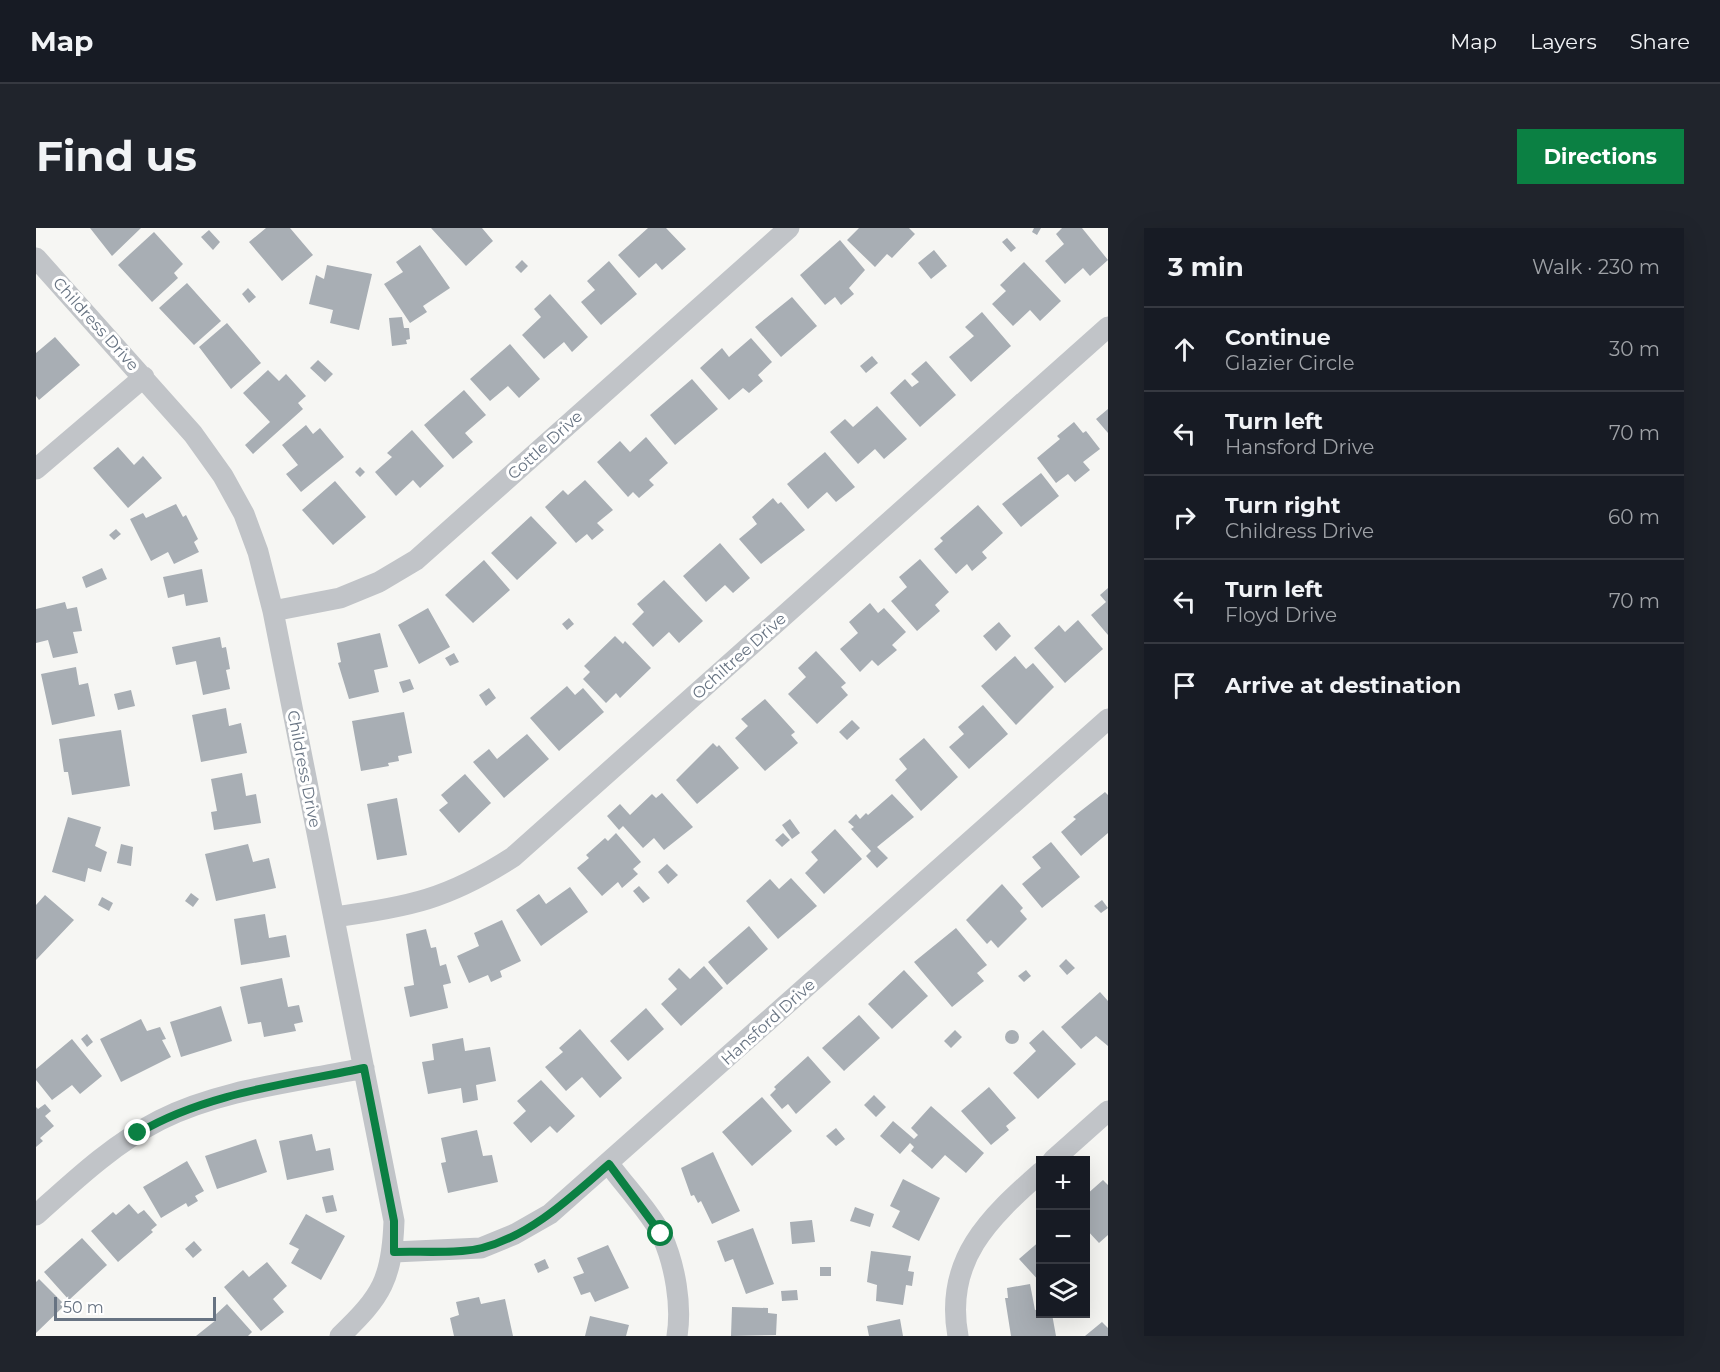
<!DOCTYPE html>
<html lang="en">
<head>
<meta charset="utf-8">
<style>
	:root { --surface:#171b24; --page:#20242c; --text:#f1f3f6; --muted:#9ea1a6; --line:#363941; --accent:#0b8043 }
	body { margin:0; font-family:Montserrat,sans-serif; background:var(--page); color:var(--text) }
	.controls { position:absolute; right:18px; bottom:18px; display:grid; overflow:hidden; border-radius:0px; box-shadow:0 6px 24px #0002 }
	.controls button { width:54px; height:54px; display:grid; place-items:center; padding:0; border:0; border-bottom:2px solid var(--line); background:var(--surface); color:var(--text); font:30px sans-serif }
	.scale { position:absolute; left:18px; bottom:15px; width:162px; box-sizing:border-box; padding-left:6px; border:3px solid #677382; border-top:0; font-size:16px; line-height:21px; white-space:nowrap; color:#677382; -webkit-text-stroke:4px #fff; paint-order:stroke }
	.stop { position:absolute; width:18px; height:18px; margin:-14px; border:4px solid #0b8043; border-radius:50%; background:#fff }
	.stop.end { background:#0b8043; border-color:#fff; box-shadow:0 2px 6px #0008 }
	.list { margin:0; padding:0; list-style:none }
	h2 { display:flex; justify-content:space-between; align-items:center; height:78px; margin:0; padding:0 24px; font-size:26px }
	h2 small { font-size:20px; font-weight:400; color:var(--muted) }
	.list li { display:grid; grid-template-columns:39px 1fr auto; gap:18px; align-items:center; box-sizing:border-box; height:84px; padding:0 24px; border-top:2px solid var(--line) }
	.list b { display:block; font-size:22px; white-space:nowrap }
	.list p { margin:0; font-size:20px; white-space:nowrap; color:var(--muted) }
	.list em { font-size:20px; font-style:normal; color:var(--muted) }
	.icon { flex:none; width:33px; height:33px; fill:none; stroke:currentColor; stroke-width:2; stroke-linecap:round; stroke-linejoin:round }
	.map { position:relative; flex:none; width:1072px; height:1108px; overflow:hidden; border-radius:0px }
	header { display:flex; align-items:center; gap:36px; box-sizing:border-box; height:84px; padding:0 30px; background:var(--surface); border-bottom:2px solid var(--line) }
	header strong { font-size:28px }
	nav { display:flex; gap:33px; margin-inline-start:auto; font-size:21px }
	.intro { display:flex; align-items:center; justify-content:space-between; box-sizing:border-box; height:144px; padding:0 36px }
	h1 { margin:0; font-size:42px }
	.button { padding:15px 27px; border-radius:0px; background:var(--accent); color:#fff; font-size:21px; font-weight:700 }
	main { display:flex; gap:36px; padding:0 36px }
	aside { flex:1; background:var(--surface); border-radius:0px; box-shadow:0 6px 24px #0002 }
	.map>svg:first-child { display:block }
	.building { fill:#a8aeb4 }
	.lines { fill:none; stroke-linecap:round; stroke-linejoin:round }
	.street { stroke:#c1c4c8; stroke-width:21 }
	.route { stroke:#0b8043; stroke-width:8 }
	.labels { text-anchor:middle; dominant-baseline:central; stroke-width:6; stroke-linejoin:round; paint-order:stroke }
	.street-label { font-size:16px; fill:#677382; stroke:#fff }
</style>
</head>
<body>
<header>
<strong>Map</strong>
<nav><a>Map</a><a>Layers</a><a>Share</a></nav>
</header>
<div class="intro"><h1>Find us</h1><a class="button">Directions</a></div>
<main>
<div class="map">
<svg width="1072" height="1108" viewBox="0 0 1072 1108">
	<rect width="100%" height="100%" fill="#f6f6f3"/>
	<!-- building -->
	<path class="building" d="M54 0H105L76 28Z
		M230 0H254L277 27 246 53 213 14Z
		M395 0H446L457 13 430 38Z
		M612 0H630L650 21 626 42 620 35 603 50 582 27Z
		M823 0H873L879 6 856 30 851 26 839 39 811 12Z
		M998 0H1005L1001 7 996 4Z
		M1026 0H1046L1072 32 1054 48 1047 40 1029 56 1009 33 1028 16 1020 6Z
		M173 2 184 14 177 22 165 9Z
		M118 4 147 36 138 45 142 50 116 74 82 37Z
		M971 10 980 20 975 24 966 14Z
		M804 12 829 42 813 60 818 66 805 77 799 69 789 77 764 47Z
		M384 17 414 60 387 78 391 84 374 95 348 56 367 44 360 34Z
		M898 22 911 38 895 51 882 35Z
		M486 32 492 38 485 45 479 39Z
		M573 33 601 66 565 97 545 74 559 62 551 53Z
		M988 34 1025 73 1004 93 994 82 977 98 956 76 970 63 964 57Z
		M291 37 336 46 323 102 294 95 297 82 273 76 280 47 288 51Z
		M151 55 185 93 158 117 123 80Z
		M212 60 220 69 213 75 206 66Z
		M514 66 552 109 536 124 528 114 508 131 486 107 505 89 498 81Z
		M756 69 781 98 745 129 719 99Z
		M946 84 975 118 935 154 913 129 938 108 929 99Z
		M366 89 368 100H373L374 111 370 112 371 116 356 118 353 90Z
		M191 95 225 135 195 161 163 119Z
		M19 109 44 137 3 172 0 168V125Z
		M715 110 736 134 722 147 727 153 713 165 707 160 693 172 664 140 686 120 693 129Z
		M474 116 504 151 483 170 472 158 454 173 434 151Z
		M836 128 842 135 830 145 824 138Z
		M282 132 297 146 289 154 274 140Z
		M890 133 920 167 884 199 854 165 869 151 876 159 883 154 875 146Z
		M232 142 243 153 250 146 270 168 262 175 267 181 217 226 209 217 234 194 207 165Z
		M656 151 682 181 639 217 614 187Z
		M428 162 450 187 429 205 437 214 417 231 388 197Z
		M841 178 871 211 848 231 839 221 822 236 794 204 809 191 817 199Z
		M1072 181V205L1060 191Z
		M1038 194 1047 205 1050 203 1064 221 1047 234 1054 242 1039 254 1032 246 1020 255 1001 230 1024 211 1021 208Z
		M270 197 277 206 284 200 308 229 265 264 250 246 262 237 246 217Z
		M376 202 408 238 384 260 377 252 360 268 339 244 356 229 351 225Z
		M610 209 632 235 613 252 618 257 603 270 597 264 592 269 561 234 584 213 594 224Z
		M82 219 98 237 107 228 126 250 92 280 57 240Z
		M789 224 819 259 800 274 791 264 772 281 751 256Z
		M324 239 329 244 324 249 319 244Z
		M1005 245 1023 268 985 299 966 276Z
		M549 252 577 282 561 295 568 302 556 312 551 306 540 315 509 279 527 262 532 267Z
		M299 253 330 289 297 317 266 282Z
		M737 270 742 276 745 274 769 302 725 336 703 311 721 296 716 289Z
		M140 276 147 289 150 287 162 311 158 314 163 324 138 336 132 324 115 333 94 291 107 285 110 290Z
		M942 277 967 305 946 324 951 330 936 343 931 336 920 346 898 321 907 313 904 310Z
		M495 288 521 315 481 352 455 325Z
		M80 301 85 306 78 312 73 307Z
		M684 315 714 350 697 365 689 357 670 374 647 348Z
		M884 331 913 364 899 377 904 383 881 403 855 373 871 359 863 349Z
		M448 332 474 362 437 395 409 367Z
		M66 340 71 351 50 360 46 349Z
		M166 341 172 374 150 378 148 366 132 370 127 349Z
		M628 352 667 393 643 415 633 404 617 419 596 396 608 384 601 376Z
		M1072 360V407L1055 387 1070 374 1064 367Z
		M29 374 31 381 41 379 46 403 37 404 42 425 17 430 12 412 0 415V381Z
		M834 375 842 385 848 380 870 404 856 417 861 422 842 438 836 432 824 444 804 421 822 405 813 394Z
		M392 380 414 419 383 436 362 397Z
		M533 390 538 396 531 402 526 396Z
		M1042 392 1067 421 1029 455 998 420 1023 397 1029 404Z
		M963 394 975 408 960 423 947 408Z
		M344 405 352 439 338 442 343 464 313 471 302 435 305 434 301 415Z
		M579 408 587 416 589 413 615 440 584 470 580 465 570 475 547 451 554 444 548 438Z
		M184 409 186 420 190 419 194 441 190 442 194 461 167 467 160 433 140 437 136 419Z
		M780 423 810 455 805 459 812 467 781 496 752 466 770 449 762 440Z
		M418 425 423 434 414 438 409 430Z
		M979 428 990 441 997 435 1018 459 980 497 945 458Z
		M40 439 43 457 52 455 59 488 16 497 5 446Z
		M374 451 378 461 367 465 363 454Z
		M531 458 539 467 547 460 568 484 523 523 494 490Z
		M453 460 460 470 450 478 443 467Z
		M95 462 99 478 82 482 78 466Z
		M729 471 759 504 755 507 762 515 729 543 699 510 712 498 705 491Z
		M947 477 972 506 933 541 913 519 928 506 922 499Z
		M190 480 193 498 205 495 211 525 165 534 156 487Z
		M368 484 376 525 362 528 363 533 352 535 353 538 325 543 316 493Z
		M816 492 824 500 811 512 803 504Z
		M85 502 94 558 36 567 32 544H28L23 511Z
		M491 506 513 531 468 570 437 534 453 521 461 531Z
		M888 510 922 549 885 583 859 552 871 541 863 531Z
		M677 515 681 519 683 517 703 540 661 576 640 552Z
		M206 545 210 568 220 566 225 595 178 602 175 584 181 583 175 551Z
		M429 546 455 575 423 605 403 582 412 575 405 567Z
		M1069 564 1072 567V605L1045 628 1025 604 1040 591 1037 589Z
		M626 565 657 599 628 622 618 610 607 620 587 598 583 602 571 588 584 576 594 587 616 566 620 570Z
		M856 566 878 589 841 619 852 630 841 640 830 628 835 623 815 601 818 599 812 594 820 586 824 591 830 585 832 587Z
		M361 570 371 627 341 632 331 576Z
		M32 589 65 599 59 618 71 624 65 644 52 640 49 654 16 644Z
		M754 591 764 605 756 611 746 597Z
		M799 601 826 631 788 666 769 645 782 632 775 624Z
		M580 605 605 634 597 641 602 646 586 660 582 654 566 668 541 640 553 630 550 627 569 610 572 613Z
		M747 605 754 612 746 619 739 612Z
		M1015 614 1044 649 1006 680 986 656 1005 640 996 629Z
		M85 616 97 619 95 638 81 635Z
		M212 616 217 634 233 630 240 660 180 673 169 626Z
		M631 636 642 647 632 656 622 644Z
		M755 650 781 678 742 711 710 673 734 651 743 661Z
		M966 656 987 680 984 683 991 691 962 720 955 712 951 716 930 692Z
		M603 658 614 670 607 675 597 663Z
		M534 659 552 684 505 718 480 682 503 666 510 676Z
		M155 665 163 671 157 679 149 673Z
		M9 667 38 692 0 732V677Z
		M66 669 77 675 73 683 62 677Z
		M1066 672 1072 680 1065 685 1058 678Z
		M229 686 233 710 250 707 254 729 205 737 198 691Z
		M466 692 485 733 464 743 466 749 455 754 452 747 433 755 421 728 443 718 438 705Z
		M713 698 732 721 691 757 672 734Z
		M920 700 951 737 941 745 948 753 916 779 878 734Z
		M390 701 395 720 400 719 404 738 410 736 415 755 407 757 412 780 374 789 368 759 378 757 370 706Z
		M1030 731 1039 740 1031 747 1023 738Z
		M668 738 687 760 645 798 625 776 641 761 632 751 643 740 654 751Z
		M868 742 892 768 856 801 832 776Z
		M990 742 995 748 988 754 982 748Z
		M246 750 252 779 263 777 267 794 258 796 260 803 228 809 225 794 212 796 204 759Z
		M1064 764 1072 773V818L1060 808 1045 821 1025 799Z
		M185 778 196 813 145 829 134 794Z
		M610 780 628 801 592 833 574 813Z
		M823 787 844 810 808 843 786 820Z
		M105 791 111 803 124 799 130 811 126 812 135 829 85 854 64 811Z
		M544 801 586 850 564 870 546 849 530 863 509 839 527 824 523 820Z
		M969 809a7 7 0 1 1 14 0a7 7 0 1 1-14 0Z
		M919 802 926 809 915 820 908 813Z
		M1007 802 1040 836 1002 871 977 845 1000 823 993 815Z
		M51 806 57 814 51 819 45 811Z
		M427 810 429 823 454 819 460 853 440 857 442 872 427 875 425 860 392 866 386 834 398 832 396 816Z
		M36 811 66 848 44 866 36 857 16 872 0 852V841Z
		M772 828 795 854 760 886 752 876 746 881 734 867 740 861 738 859Z
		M505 852 539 888 521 905 514 898 495 915 477 895 490 883 481 873Z
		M953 859 980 890 970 898 973 902 955 917 925 883Z
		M838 867 850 879 840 889 828 877Z
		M726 869 756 903 716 938 686 904Z
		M9 876 15 883 9 888 18 898 4 910 7 913 0 919V879L2 881Z
		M895 878 948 925 930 945 909 927 896 941 875 923 878 919 874 915 864 926 844 908 857 893 878 911 882 907 875 900Z
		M800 900 809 911 800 918 790 908Z
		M441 902 447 928 456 927 462 954 412 965 405 935 410 934 405 910Z
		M276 906 280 923 294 920 298 942 251 952 243 913Z
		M220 911 231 944 181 961 169 928Z
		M677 924 704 983 676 996 665 973 662 975 658 967 655 968 645 940Z
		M151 933 168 963 159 968 162 973 152 979 150 975 125 990 107 959Z
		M867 951 904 970 883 1013 856 999 864 983 854 978Z
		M1067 952 1072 957V1007L1063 1015 1050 1001V967Z
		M297 967 301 983 290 985 286 969Z
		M93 976 102 986 108 982 121 997 115 1002 117 1004 82 1034 55 1003 77 984 80 987Z
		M819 979 838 986 834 999 814 993Z
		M270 986 309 1008 285 1052 255 1035 263 1021 253 1016Z
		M776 992 779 1014 756 1016 754 994Z
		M717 1000 738 1056 710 1066 697 1031 689 1034 681 1013Z
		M46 1010 71 1037 33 1072 8 1044Z
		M1005 1012V1055L983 1031Z
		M158 1013 166 1022 157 1030 149 1021Z
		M572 1017 593 1060 559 1074 554 1064 545 1067 537 1049 548 1045 541 1030Z
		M835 1023 875 1028 872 1043 878 1044 876 1058 870 1057 867 1077 840 1073 841 1057 831 1054Z
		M509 1031 513 1040 502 1045 498 1036Z
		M231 1034 251 1058 237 1071 248 1084 225 1103 188 1059 207 1042 213 1049Z
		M784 1039H795V1048H784Z
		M3 1051 29 1077 0 1105V1054Z
		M994 1056 999 1082 1005 1081V1086H1016L1020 1108H975L969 1070H972L971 1060Z
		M761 1062 762 1072 746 1073 745 1063Z
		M443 1069 445 1076 469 1071 477 1108H418L414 1090 423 1087 420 1074Z
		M191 1076 216 1104 212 1108H160L180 1092 177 1089Z
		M696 1079 732 1080V1085L741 1086 740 1107 695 1108Z
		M554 1088 593 1097 590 1108H549Z
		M864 1091 867 1108H833L831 1098Z
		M1066 1094 1072 1100V1108H1049Z"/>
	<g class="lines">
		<!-- street -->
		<path class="street" d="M0 30 157 206 187 248 208 286 222 324 237 383 358 993C356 1051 346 1068 304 1108
			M0 241 108 149
			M237 383 304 370 343 354 380 332 753 0
			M298 689C373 679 412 671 477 629L1072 99
			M1017 932 1072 883
			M573 936C588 957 616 986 626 1008 639 1037 646 1077 641 1108
			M0 987C39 952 77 916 124 892 186 861 261 854 328 840
			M358 1024 445 1020 479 1006 514 986 1072 491
			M922 1108C908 1032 953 990 1005 944"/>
	</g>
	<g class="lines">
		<!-- route -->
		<path class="route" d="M102 905C170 865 252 856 328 840L358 993V1024C383 1023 424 1026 446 1020 496 1007 536 968 573 936L625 1006"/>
	</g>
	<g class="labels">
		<!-- street labels -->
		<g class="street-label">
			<text transform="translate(60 96) rotate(48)">Childress Drive</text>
			<text transform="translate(509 217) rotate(-42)">Cottle Drive</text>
			<text transform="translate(703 428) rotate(-42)">Ochiltree Drive</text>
			<text transform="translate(268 541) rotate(79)">Childress Drive</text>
			<text transform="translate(732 794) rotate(-42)">Hansford Drive</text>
		</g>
	</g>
</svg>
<div class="controls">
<button>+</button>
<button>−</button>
<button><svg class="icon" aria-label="layers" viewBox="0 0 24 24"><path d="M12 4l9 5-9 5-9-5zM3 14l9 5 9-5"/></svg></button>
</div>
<div class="scale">50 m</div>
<div class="stop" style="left:625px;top:1006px"></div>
<div class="stop end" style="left:102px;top:905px"></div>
</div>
<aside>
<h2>3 min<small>Walk · 230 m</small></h2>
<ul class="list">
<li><svg class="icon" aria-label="ahead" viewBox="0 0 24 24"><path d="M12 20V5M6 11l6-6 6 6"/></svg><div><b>Continue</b><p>Glazier Circle</p></div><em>30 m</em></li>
<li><svg class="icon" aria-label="left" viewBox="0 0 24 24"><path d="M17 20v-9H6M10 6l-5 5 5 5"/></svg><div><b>Turn left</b><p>Hansford Drive</p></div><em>70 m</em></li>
<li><svg class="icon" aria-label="right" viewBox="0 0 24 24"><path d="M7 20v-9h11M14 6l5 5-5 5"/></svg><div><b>Turn right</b><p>Childress Drive</p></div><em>60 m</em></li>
<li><svg class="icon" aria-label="left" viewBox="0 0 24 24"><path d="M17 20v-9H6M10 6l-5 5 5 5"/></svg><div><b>Turn left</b><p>Floyd Drive</p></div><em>70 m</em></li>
<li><svg class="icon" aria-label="arrive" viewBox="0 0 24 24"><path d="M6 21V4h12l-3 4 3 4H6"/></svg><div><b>Arrive at destination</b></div></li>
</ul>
</aside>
</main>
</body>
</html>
